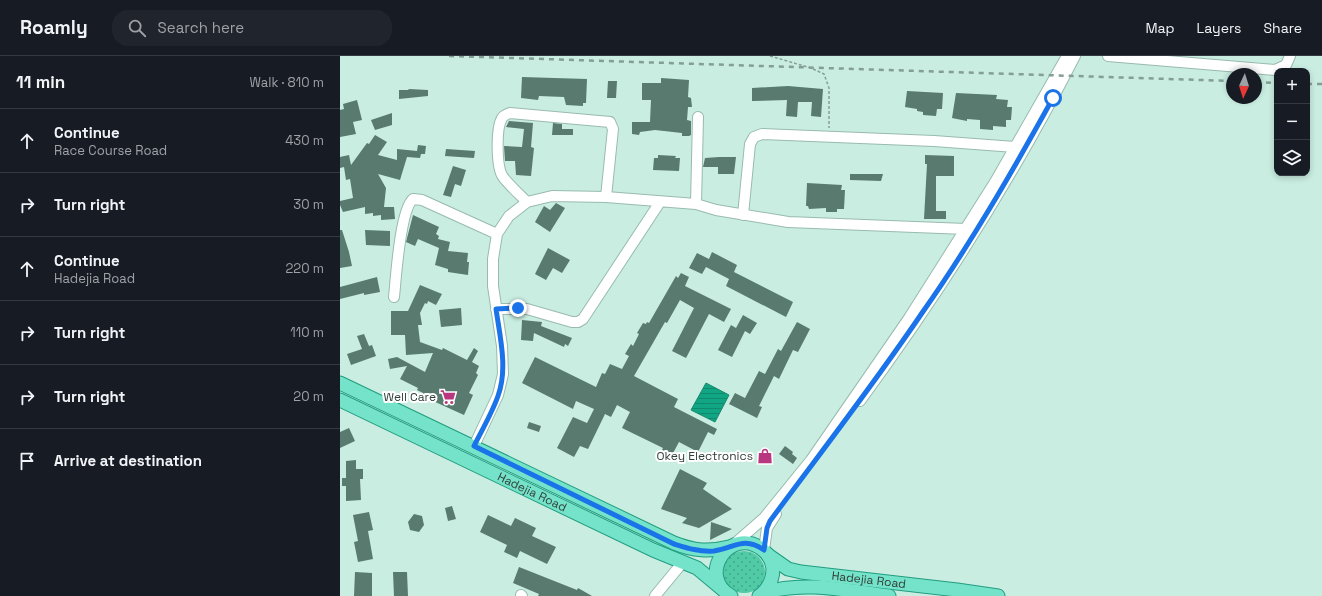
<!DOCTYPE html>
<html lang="en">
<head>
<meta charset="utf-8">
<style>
	:root { --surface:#171b24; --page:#20242c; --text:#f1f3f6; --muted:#9ea1a6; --line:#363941 }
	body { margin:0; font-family:"Space Grotesk",sans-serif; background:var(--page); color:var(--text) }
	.controls { position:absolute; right:12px; top:12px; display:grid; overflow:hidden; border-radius:8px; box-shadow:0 2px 6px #0003 }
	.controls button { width:36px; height:36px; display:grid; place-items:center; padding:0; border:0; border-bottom:1px solid var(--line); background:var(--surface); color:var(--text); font:20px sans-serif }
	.compass { position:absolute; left:886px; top:12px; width:36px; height:36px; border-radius:50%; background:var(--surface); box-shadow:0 2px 6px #0003; rotate:184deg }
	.stop { position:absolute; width:12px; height:12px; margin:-9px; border:3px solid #1a73e8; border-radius:50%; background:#fff }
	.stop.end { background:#1a73e8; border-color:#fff; box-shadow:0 1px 4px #0008 }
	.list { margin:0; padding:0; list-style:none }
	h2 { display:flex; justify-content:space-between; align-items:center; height:52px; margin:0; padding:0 16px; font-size:17px }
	h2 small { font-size:13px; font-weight:400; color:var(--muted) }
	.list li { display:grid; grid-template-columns:26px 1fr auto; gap:12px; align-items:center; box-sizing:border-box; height:64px; padding:0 16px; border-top:1px solid var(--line) }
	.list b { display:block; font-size:15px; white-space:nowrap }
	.list p { margin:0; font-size:13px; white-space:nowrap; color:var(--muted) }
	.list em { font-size:13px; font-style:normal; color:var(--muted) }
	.icon { flex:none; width:22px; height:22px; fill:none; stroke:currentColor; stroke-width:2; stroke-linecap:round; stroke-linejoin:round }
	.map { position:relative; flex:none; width:982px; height:540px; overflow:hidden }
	header { display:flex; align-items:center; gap:24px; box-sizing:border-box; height:56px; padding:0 20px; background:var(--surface); border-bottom:1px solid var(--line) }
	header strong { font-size:19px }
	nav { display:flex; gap:22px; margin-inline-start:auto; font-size:14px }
	.search { width:280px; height:36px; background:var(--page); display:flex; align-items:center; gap:10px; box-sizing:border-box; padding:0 14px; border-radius:16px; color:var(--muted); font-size:15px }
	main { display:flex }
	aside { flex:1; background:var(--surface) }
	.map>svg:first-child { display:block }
	.green { fill:url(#green-dots) }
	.water { fill:url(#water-rules); stroke:#1a876d }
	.building { fill:#597a6e }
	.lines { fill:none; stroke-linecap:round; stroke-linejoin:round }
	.minor-casing { stroke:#98bbae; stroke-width:12 }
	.major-casing { stroke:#219d80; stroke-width:15 }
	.path { stroke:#86a097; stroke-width:1.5; stroke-dasharray:3 2; stroke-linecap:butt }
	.minor { stroke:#fff; stroke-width:10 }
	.major { stroke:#74e3c9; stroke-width:13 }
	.rail { stroke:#849e95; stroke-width:2.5; stroke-dasharray:5 5; stroke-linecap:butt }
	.route { stroke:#1a73e8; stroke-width:5 }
	.labels { text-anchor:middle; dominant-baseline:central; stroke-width:4; stroke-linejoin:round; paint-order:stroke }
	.poi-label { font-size:12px; fill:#313f3a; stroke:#fff; text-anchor:end }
	.street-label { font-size:12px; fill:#313f3a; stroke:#fff }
</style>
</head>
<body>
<header>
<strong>Roamly</strong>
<div class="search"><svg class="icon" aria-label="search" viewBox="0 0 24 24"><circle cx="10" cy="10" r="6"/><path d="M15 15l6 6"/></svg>Search here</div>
<nav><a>Map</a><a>Layers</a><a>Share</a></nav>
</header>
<main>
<aside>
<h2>11 min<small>Walk · 810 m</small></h2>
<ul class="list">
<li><svg class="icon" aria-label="ahead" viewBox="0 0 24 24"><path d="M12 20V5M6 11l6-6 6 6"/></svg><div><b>Continue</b><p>Race Course Road</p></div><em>430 m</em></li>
<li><svg class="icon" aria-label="right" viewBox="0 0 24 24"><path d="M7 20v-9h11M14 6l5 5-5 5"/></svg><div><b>Turn right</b></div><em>30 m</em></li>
<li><svg class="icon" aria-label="ahead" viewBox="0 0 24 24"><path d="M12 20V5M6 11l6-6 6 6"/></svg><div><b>Continue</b><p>Hadejia Road</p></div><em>220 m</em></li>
<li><svg class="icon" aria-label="right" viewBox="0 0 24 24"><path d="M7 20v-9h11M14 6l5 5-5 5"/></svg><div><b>Turn right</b></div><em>110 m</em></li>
<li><svg class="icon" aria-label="right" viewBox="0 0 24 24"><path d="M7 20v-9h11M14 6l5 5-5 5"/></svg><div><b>Turn right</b></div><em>20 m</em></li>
<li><svg class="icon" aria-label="arrive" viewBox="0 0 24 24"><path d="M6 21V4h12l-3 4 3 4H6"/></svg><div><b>Arrive at destination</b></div></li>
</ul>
</aside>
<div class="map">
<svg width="982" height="540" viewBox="0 0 982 540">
	<defs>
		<pattern id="green-dots" width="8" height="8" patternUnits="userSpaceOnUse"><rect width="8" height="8" fill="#51caa6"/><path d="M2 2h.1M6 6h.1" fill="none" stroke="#44a588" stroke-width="1.8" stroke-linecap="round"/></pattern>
		<pattern id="water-rules" width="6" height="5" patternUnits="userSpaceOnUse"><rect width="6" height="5" fill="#10a683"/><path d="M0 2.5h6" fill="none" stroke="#10896c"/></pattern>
	</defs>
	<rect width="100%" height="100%" fill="#c9ede0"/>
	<!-- green -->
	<path class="green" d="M383 516a21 21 0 1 1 42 0a21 21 0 1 1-42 0Z"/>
	<!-- water -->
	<path class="water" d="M366 327 389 339 375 366 351 354Z"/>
	<!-- building -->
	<path class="building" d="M182 21 247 23 246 47H243V50L226 49 224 41 199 40 198 44 181 42Z
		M321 22 349 24 348 41 351 42 352 51H348L347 64 351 65V79L349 80H342V77L315 74 300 76 299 79 292 78V66H310L311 44H302V27H321Z
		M268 25H277L276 42H267Z
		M448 30 483 33 481 61 471 60 472 46H458L457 61 446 60 447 44 412 45V32Z
		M69 33 88 34V40L59 43V34H68Z
		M567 35 603 37 602 53H597L596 60 583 59V56L577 55V53L565 51Z
		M616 37 657 39 656 43 668 44 667 51H672L671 64H666V71L653 70V74L640 73V64L627 63V65L612 62Z
		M17 44 22 64 13 66 16 78 0 81V54L4 53 3 48Z
		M52 57V69L35 74 31 64Z
		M169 65 193 67 191 91 194 92 191 120 176 119 175 105H165L164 90 182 91 184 73 166 71Z
		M213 67 222 68V73H233V79H212Z
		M35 79 47 86 38 99 57 104V93L77 95 78 89 86 90 85 98H81L80 102 67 101 60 124 38 118 46 132 44 151H54L55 163 41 164V159L33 160V157L25 158V151L3 156 0 149V145L13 142 10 123 6 124 4 111 0 112V101L9 99 11 109 27 87 29 88Z
		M106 93 135 95 134 102 105 100Z
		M318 99 336 100 335 102H340L339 115 313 114 314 102H318Z
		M585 99 614 100V120H596V155H606V163H584L587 108H585Z
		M379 101H396L394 118H378V111H363L365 102Z
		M113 110 126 114 121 130 115 128 111 141 103 139Z
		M510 118H543L541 125 510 124Z
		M467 127 502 129 501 134H505L504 153H497V156H486V152L469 153 468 150H466Z
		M216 147 225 152 210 176 195 166 204 150 210 154Z
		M73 159 99 171 96 178 99 180 98 183 110 186 108 195 128 197 127 206H129L128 219 108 216V213L95 209 99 192 78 183 75 190 66 186Z
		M0 174H2L9 196 12 210 0 212Z
		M25 174 50 175V190L26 189Z
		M208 192 230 204 222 217 213 212 206 224 195 218Z
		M372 196 397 209 394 216 453 246 446 261 386 230 389 223 366 211 362 218 349 212 357 197 369 203Z
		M341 217 349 221 345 230 391 253 384 266 369 258 346 302 332 295 354 252 340 244 327 267 325 266 294 320 338 343 334 351 377 373 374 379 368 376 358 396 339 386 332 399 322 394 323 392 282 372 290 356 277 349 271 361 265 358 248 393 240 390 234 401 217 392 233 361 247 367 254 353 236 345 233 353 182 327 195 301 256 331 262 317 265 318 270 308 282 313 289 300 285 298 291 288 293 290 299 278 297 277 303 267 306 268 307 266 309 267 336 220 338 222Z
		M37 221 40 236 24 239V237L0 243V231Z
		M80 229 102 238 96 249 88 245 87 248 85 247 80 257 82 269H78L80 286 102 294 103 292 127 304 134 292 138 295 132 306 139 310 136 317 138 319 129 337 133 339 124 359 82 340 83 337 77 334 78 332 60 323 67 310 50 313 48 303 57 301 85 316 93 297 66 299 65 279H51V255H68Z
		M121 252 122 269 101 271 99 254Z
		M403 259 417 267 410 278 405 275 392 301 378 294 391 269 396 272Z
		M182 264 202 266 201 270 232 282 228 290 225 288 224 291 194 277 193 285 181 284Z
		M457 266 470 273 458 296 453 294 439 323 434 320 419 350 422 351 417 362 389 348 395 337 405 342 419 315 425 318 438 293 441 295Z
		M24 278 29 290 32 289 36 300 11 309 7 298 22 293 17 280Z
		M189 366 201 370 199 376 187 372Z
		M9 372 15 385 0 392V376Z
		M445 390 453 396 452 398 457 402 453 408 439 398Z
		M16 404V413H23V423H20L21 444 6 445V430H2V422H6V405Z
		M340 413 367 427 363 433 392 453 359 472 342 467 347 462 321 453Z
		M112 450 116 463 108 465 105 452Z
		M29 456 33 474 28 475 33 503 18 506 14 486 18 485 13 459Z
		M74 458 82 460 84 469 79 476 70 474 68 466Z
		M148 459 171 470 175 462 196 472 192 480 216 491 207 508 180 495 177 502 164 496 167 489 140 476Z
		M371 466 392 473 370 484Z
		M179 511 237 534 238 532 252 540H198L199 538 173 527Z
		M15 516 32 517V540H14Z
		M53 516H67L68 540H54Z"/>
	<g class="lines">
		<defs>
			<path id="minor" d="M768 0 935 14 946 9 950 0
				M187 146C179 138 170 130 163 121 156 111 156 72 162 62 164 59 167 58 170 57L270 66 273 73 266 141
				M356 148 358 61
				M403 159 410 88 414 81 422 78 594 85 675 91
				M54 241C56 222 60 154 73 143L82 144 157 178
				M156 253H187L232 266H238L243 263 320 146
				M520 345C600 236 673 121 735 0
				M134 390 158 339 163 318 162 290 153 230V203L157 178 169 160 187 146 212 140 266 141 356 148 376 154 448 166 626 173
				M393 489 424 462 471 404 569 262 655 126 727 0
				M424 494 427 472 436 458
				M181 539 182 540
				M315 540 343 506"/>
			<g id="major">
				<path d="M0 327 334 487C354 495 369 496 389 491"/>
				<path id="s1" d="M0 344 313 494 357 512 381 532"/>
				<path id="s2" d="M428 499 448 513 461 516 617 534 658 540"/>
				<path d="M424 537C464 524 508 535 549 540"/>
				<path d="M391 540C356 520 390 468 423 494 428 498 432 505 433 512 433 524 429 533 419 540"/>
			</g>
		</defs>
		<!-- minor casing -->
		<use href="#minor" class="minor-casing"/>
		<!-- major casing -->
		<use href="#major" class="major-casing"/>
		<!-- path -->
		<path class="path" d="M430 0 471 12 484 18 489 32V72"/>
		<!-- minor -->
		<use href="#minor" class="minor"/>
		<!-- major -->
		<use href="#major" class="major"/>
		<!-- rail -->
		<path class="rail" d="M109 0 892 25
			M916 26 937 27
			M967 28H982"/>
	</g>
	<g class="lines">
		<!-- route -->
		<path class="route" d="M178 252 156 253C160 281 168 313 158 340 152 357 142 374 134 390L334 488C347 492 359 496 374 495 395 492 403 480 424 494L427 472 430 465C481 396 534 328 582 257 630 189 672 116 713 42"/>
	</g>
	<!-- icons -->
	<defs>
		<symbol id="supermarket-bare" viewBox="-9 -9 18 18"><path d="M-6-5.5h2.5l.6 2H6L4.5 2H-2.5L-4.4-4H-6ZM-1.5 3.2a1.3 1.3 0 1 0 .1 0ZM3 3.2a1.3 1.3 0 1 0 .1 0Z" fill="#b9377f" stroke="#fff" stroke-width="2.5" paint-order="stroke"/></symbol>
		<symbol id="shop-bare" viewBox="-9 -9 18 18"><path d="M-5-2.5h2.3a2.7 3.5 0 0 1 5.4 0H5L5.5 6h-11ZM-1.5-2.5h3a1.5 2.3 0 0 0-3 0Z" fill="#b9377f" stroke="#fff" stroke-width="2.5" paint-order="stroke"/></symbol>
	</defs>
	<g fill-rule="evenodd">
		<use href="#supermarket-bare" x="97" y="330" width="22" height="22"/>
		<use href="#shop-bare" x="414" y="389" width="22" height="22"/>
	</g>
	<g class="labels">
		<!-- poi labels -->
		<g class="poi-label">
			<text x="96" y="341">Well Care</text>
			<text x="413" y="400">Okey Electronics</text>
		</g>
		<!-- street labels -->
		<g class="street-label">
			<text stroke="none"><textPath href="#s1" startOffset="213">Hadejia Road</textPath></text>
			<text stroke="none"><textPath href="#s2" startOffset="106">Hadejia Road</textPath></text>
		</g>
	</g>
</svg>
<div class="controls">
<button>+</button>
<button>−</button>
<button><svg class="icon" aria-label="layers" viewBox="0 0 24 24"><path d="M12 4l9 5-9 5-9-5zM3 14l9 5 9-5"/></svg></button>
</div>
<svg class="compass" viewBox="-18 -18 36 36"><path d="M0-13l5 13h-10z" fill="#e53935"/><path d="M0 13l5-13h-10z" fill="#9ea1a6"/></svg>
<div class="stop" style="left:713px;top:42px"></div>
<div class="stop end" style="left:178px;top:252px"></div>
</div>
</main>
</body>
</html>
